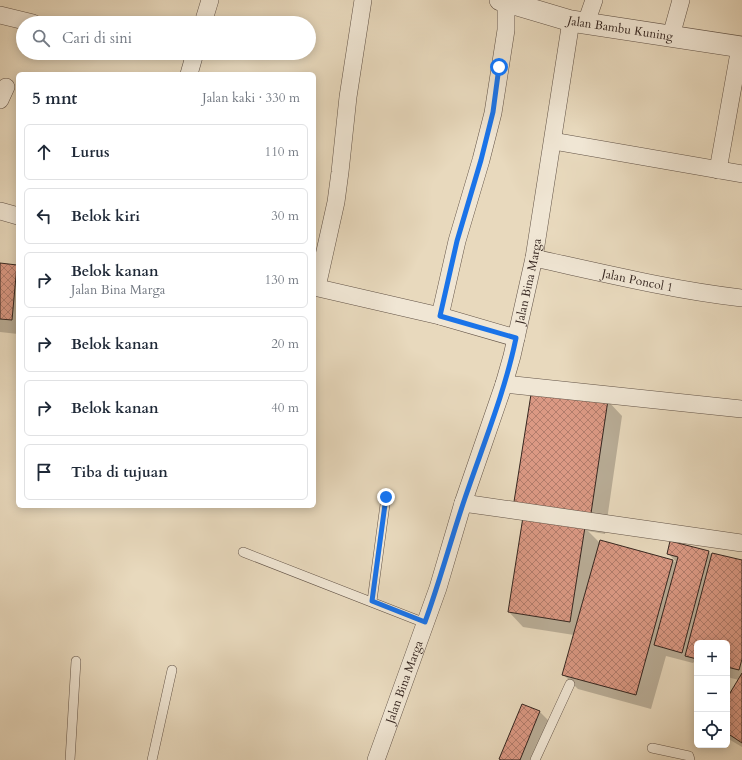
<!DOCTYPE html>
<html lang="id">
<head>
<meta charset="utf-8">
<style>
	:root { --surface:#fff; --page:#f2f2f3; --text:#1f2937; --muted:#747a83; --line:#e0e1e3 }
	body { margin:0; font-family:Cardo,serif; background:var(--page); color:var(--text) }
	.controls { position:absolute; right:12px; bottom:12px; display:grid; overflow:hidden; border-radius:6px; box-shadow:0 2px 10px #0003 }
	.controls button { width:36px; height:36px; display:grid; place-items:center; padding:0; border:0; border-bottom:1px solid var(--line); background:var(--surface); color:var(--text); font:20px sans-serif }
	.stop { position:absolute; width:12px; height:12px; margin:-9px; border:3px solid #1a73e8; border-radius:50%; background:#fff }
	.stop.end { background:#1a73e8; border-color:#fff; box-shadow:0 1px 4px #0008 }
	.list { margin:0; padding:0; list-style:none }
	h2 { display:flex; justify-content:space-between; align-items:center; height:52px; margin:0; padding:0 16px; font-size:17px }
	h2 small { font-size:13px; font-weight:400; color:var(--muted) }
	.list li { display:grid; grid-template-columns:26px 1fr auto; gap:12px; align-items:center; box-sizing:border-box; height:56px; margin:0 8px 8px; padding:0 8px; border:1px solid var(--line); border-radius:6px }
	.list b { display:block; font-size:15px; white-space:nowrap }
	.list p { margin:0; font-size:13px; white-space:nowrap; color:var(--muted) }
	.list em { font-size:13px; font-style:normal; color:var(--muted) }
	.icon { flex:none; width:22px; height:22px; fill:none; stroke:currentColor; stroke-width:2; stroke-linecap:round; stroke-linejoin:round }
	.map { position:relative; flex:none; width:742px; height:760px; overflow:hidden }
	.search { position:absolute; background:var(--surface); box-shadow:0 2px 10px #0003; left:16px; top:16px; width:300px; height:44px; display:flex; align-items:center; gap:10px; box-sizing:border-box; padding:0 14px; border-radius:22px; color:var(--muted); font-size:15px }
	.panel { position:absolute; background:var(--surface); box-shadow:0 2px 10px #0003; left:16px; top:72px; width:300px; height:436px; border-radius:6px }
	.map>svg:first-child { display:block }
	.shadow { fill:#0003 }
	.building { fill:url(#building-cross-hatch); stroke:#352620 }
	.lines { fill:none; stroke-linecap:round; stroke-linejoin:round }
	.service-casing { stroke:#625347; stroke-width:10 }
	.minor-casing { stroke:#625347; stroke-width:18 }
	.tertiary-casing { stroke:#625347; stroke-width:22 }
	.service { stroke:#f0e6d4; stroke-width:9 }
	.minor { stroke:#f0e6d4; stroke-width:17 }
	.tertiary { stroke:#f0e6d4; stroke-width:21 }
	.route { stroke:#1a73e8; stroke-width:5 }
	.labels { text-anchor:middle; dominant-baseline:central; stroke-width:3; stroke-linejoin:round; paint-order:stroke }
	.street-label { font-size:12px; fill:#352620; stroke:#f0e6d4 }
</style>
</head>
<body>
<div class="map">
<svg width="742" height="760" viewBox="0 0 742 760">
	<defs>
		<pattern id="building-cross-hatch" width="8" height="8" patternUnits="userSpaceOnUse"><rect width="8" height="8" fill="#db9984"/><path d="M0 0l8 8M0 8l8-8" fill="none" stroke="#b27d6c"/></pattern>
	</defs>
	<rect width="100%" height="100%" fill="#e8d9bd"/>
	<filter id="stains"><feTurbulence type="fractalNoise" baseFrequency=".005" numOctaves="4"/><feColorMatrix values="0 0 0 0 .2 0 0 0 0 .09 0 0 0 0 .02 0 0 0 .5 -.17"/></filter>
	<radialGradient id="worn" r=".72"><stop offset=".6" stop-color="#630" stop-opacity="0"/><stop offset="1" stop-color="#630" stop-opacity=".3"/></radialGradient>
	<!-- shadow -->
	<path class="shadow" d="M0 264 16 266 18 268V334L0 332Z
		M608 401 622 416 605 534 588 531 600 543V541L676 562 668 553 709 552 712 556 742 561V747L727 738V700L739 680 727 677V643H697V666L693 662V663L666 656 651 709 578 689 563 674 574 635 523 627 509 612Z
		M540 712 551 723 536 760H501Z"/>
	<!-- building -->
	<path class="building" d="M0 263 17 265 12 320 0 319Z
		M532 388 608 400 590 520 513 508Z
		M523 517 585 527 570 622 508 612Z
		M600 540 673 560 636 695 562 675Z
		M670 541 709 551 682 653 654 645 678 557 667 554Z
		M712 553 742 560V659L739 670 727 667V643H697V659L685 656Z
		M742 673V743L727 733V698Z
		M522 704 540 711 520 760H501L499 759Z"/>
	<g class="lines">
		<defs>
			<path id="service" d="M243 552 425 623
				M372 601 386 497
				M652 748 689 756 690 760
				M70 760 76 661
				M152 760 172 670
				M535 760 570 684"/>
			<g id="minor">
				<path d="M0 15 33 23"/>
				<path d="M203 23 210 0"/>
				<path d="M586 23 594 0"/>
				<path d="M671 36 681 0"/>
				<path d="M189 74 195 53"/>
				<path d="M0 100 6 87"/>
				<path d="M553 141 742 174"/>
				<path d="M718 170 740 47"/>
				<path d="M0 211 18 216"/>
				<path id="s1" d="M534 258C603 273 672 290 742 298"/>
				<path d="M314 287 440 316 516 338"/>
				<path d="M317 287 336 202 340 172 348 97 363 0"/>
				<path d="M440 316 457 241 481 160 493 113 506 30V2"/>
				<path d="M504 384 742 409"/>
				<path d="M463 503 742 543"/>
				<path id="s2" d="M376 760 438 588 463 503 504 384 512 356 534 258 571 21"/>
			</g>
			<g id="tertiary">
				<path id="s3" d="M500 0 571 21 742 47"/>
			</g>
		</defs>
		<!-- service casing -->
		<use href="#service" class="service-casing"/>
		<!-- minor casing -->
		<use href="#minor" class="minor-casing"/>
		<!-- tertiary casing -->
		<use href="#tertiary" class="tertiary-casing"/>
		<!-- service -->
		<use href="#service" class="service"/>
		<!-- minor -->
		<use href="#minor" class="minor"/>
		<!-- tertiary -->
		<use href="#tertiary" class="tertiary"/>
	</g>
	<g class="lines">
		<!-- route -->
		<path class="route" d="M386 497 372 601 425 622C440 581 451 539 465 498 483 445 505 392 516 338L440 316 457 241 481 160 493 112 499 67"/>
	</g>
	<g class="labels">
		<!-- street labels -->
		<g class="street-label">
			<text stroke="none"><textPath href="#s3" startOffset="124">Jalan Bambu Kuning</textPath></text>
			<text stroke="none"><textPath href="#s1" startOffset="106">Jalan Poncol 1</textPath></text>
			<text stroke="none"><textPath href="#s2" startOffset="503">Jalan Bina Marga</textPath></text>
			<text stroke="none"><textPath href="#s2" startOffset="83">Jalan Bina Marga</textPath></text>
		</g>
	</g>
	<rect width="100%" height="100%" filter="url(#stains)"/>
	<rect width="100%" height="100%" fill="url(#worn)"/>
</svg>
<div class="controls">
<button>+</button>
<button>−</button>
<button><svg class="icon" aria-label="locate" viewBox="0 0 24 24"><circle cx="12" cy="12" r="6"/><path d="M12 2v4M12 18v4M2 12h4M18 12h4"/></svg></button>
</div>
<div class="stop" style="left:499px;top:67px"></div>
<div class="stop end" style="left:386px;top:497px"></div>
<div class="search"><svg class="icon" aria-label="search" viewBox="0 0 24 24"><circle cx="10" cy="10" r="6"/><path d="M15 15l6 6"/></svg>Cari di sini</div>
<section class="panel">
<h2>5 mnt<small>Jalan kaki · 330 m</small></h2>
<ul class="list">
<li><svg class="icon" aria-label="ahead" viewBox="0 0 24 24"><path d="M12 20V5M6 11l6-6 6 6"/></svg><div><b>Lurus</b></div><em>110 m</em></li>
<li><svg class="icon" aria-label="left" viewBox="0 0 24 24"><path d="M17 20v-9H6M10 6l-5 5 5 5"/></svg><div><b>Belok kiri</b></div><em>30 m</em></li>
<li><svg class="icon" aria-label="right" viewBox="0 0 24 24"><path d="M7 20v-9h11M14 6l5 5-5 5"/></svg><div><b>Belok kanan</b><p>Jalan Bina Marga</p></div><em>130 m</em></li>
<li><svg class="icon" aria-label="right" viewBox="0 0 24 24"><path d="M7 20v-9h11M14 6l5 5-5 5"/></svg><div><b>Belok kanan</b></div><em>20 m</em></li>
<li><svg class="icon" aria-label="right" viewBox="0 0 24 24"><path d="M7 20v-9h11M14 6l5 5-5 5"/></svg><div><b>Belok kanan</b></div><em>40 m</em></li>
<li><svg class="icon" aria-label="arrive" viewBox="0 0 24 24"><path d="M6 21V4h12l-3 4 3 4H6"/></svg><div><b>Tiba di tujuan</b></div></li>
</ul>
</section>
</div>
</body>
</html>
